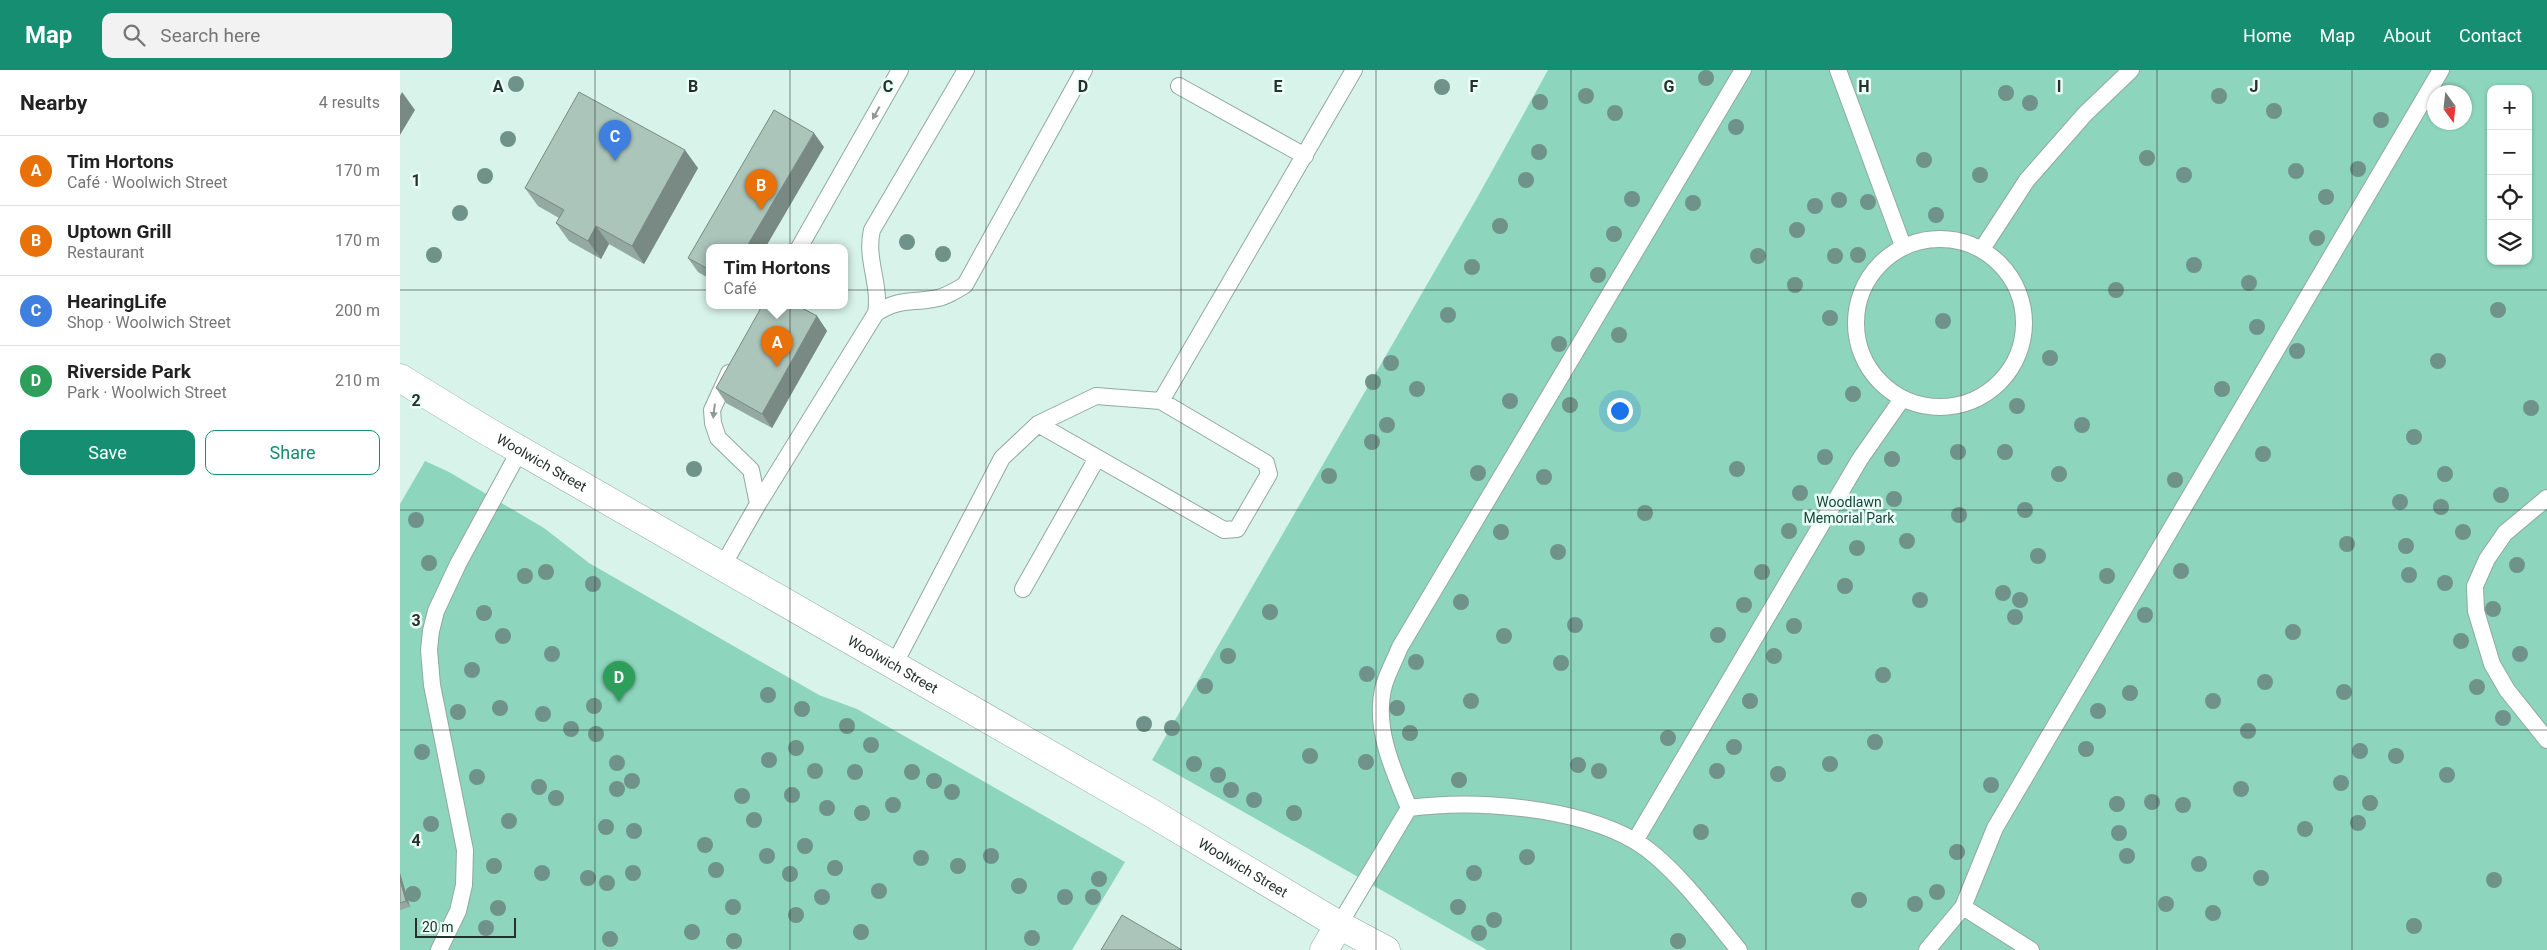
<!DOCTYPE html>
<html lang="en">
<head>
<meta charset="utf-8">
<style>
	:root { --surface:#fff; --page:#f2f2f2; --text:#222; --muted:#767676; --line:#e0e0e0; --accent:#158e72 }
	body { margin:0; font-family:Roboto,sans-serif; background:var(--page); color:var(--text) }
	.controls { position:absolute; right:15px; top:15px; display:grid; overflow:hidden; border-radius:10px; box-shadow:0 1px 4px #0004 }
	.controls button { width:45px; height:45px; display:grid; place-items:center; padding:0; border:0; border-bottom:1px solid var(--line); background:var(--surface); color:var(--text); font:25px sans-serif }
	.compass { position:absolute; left:2027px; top:15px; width:45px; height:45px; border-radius:50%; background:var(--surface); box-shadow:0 1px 4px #0004; rotate:165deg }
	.scale { position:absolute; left:15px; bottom:12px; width:101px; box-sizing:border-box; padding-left:5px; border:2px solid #26302d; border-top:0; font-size:14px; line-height:18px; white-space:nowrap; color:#26302d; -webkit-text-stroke:4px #eafff7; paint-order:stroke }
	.you { position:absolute; left:1219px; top:340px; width:18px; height:18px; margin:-12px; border:4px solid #fff; border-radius:50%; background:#1a73e8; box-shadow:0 0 0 8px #1a73e833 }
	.badge { display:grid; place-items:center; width:32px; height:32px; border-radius:50%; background:var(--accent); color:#fff; font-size:16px; font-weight:700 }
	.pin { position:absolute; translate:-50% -41px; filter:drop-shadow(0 1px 2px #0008) }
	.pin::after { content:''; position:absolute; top:26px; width:18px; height:15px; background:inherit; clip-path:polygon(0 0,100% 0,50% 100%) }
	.popup { position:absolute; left:306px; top:174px; width:142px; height:65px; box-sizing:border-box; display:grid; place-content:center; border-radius:10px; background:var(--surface); filter:drop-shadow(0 1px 4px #0005); font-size:16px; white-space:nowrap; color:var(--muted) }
	.popup b { font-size:19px; color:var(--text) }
	.popup::after { content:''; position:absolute; left:50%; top:100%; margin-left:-10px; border:10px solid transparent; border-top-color:var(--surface) }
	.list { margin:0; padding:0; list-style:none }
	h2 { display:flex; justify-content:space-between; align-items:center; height:65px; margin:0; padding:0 20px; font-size:21px }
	h2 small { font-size:16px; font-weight:400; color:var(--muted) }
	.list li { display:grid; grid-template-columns:32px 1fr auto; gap:15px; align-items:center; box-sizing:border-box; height:70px; padding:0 20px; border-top:1px solid var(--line) }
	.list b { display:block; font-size:19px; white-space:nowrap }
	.list p { margin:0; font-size:16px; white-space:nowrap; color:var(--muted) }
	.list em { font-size:16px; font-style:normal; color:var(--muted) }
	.actions { display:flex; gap:10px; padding:15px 20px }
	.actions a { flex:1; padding:11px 0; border:1px solid var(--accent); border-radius:10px; text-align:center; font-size:18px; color:var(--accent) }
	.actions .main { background:var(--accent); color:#fff }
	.icon { flex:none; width:28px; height:28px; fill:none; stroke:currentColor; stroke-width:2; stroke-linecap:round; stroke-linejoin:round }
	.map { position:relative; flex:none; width:2147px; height:880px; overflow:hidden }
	header { display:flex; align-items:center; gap:30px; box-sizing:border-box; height:70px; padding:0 25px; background:var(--accent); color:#fff }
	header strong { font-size:24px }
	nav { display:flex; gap:28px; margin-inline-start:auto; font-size:18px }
	.search { width:350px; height:45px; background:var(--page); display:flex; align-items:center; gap:12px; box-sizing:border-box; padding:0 18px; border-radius:10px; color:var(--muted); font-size:19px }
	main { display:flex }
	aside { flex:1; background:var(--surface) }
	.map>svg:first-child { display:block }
	.green { fill:#8dd5bd; fill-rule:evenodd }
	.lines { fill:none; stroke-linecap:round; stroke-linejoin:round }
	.service-casing { stroke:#91a9a0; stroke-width:18 }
	.minor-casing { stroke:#91a9a0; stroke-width:29 }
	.secondary-casing { stroke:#91a9a0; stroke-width:29 }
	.service { stroke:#fff; stroke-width:16 }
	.minor { stroke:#fff; stroke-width:28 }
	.secondary { stroke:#fff; stroke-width:28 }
	.tree { fill:#6f9388 }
	.wall { fill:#93a9a1 }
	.shaded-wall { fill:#788a83 }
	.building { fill:#abc5bb; stroke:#788a83 }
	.oneway { fill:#929896 }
	.grid { fill:none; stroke:#26302d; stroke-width:1; stroke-opacity:0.55 }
	.labels { text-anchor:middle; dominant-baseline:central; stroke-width:5; stroke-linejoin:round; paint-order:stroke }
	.street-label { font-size:14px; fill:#26302d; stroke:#eafff7 }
	.park-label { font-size:14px; fill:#194538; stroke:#eafff7 }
	.grid-label { font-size:16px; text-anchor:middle; font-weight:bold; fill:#26302d; stroke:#eafff7; stroke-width:5; stroke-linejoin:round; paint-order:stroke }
</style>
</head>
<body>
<header>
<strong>Map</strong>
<div class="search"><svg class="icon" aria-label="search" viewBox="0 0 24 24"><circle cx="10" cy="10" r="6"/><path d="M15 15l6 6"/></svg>Search here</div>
<nav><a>Home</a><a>Map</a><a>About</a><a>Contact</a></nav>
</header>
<main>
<aside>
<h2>Nearby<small>4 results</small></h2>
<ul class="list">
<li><span class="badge" style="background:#e8710a">A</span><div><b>Tim Hortons</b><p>Café · Woolwich Street</p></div><em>170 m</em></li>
<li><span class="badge" style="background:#e8710a">B</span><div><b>Uptown Grill</b><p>Restaurant</p></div><em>170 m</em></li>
<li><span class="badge" style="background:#3f7fe0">C</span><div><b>HearingLife</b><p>Shop · Woolwich Street</p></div><em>200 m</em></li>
<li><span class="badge" style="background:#2e9e5b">D</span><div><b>Riverside Park</b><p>Park · Woolwich Street</p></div><em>210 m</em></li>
</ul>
<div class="actions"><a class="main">Save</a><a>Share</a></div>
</aside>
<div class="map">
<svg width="2147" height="880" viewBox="0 0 2147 880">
	<rect width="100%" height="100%" fill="#d8f3e9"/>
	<!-- green -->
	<path class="green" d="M1148 0H2147V880H1087L752 690 1077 128ZM2091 19H2128V191H2091ZM2034 22H2064V52H2034Z
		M25 391 49 402 144 458 189 493 419 625 457 639 725 792 672 880H0V434Z"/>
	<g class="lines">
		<defs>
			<path id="service" d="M1438 0 1503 176
				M779 16 905 86
				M1456 253a84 84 0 1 1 168 0a84 84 0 1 1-168 0Z
				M399 178 500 0
				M1582 179 1627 110 1685 44 1731 0
				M476 243C498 229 508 233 533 229 544 228 555 221 565 215L684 0
				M329 303 312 340 313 353 318 368 351 400 358 434
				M761 331 954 0
				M2147 428 2105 463 2087 489 2075 516 2076 541 2092 594 2107 620 2147 670
				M322 497 358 434 476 243C481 214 465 189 472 160L566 0
				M623 519 697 388
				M494 595 602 388 638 354 696 326 761 331 866 393 869 404 837 459 824 460 638 354
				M1009 738C994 702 974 660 983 619 986 605 995 590 1000 577L1343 0
				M1009 738C1075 729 1176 737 1235 771 1271 792 1312 847 1339 880
				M1235 771 1460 389 1502 329
				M1563 837 1595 758 2041 0
				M939 855 1009 738
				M39 880 58 841 64 815 65 780 32 615 29 580 31 561 36 541 58 494 120 380
				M1527 880 1563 837 1631 880"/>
			<path id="minor" d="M924 880 939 855"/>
			<g id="secondary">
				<path id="s1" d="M0 308 85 360 748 741 939 855 986 880"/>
			</g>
		</defs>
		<!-- service casing -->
		<use href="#service" class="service-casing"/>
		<!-- minor casing -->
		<use href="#minor" class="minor-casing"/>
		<!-- secondary casing -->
		<use href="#secondary" class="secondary-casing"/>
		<!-- service -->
		<use href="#service" class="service"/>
		<!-- minor -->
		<use href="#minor" class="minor"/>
		<!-- secondary -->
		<use href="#secondary" class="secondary"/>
	</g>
	<!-- trees -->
	<g class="tree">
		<circle cx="1306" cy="8" r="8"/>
		<circle cx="116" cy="14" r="8"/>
		<circle cx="1042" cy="17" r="8"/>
		<circle cx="1606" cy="23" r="8"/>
		<circle cx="1186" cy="26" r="8"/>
		<circle cx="1819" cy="26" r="8"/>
		<circle cx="1140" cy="32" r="8"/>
		<circle cx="1630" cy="33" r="8"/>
		<circle cx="1874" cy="41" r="8"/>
		<circle cx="1215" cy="43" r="8"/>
		<circle cx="1981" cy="50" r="8"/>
		<circle cx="1336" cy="57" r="8"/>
		<circle cx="108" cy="69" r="8"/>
		<circle cx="1139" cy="82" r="8"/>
		<circle cx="1747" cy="88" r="8"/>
		<circle cx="1524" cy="90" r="8"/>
		<circle cx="1958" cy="99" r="8"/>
		<circle cx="1896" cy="101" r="8"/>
		<circle cx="1580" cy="105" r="8"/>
		<circle cx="1784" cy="105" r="8"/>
		<circle cx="85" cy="106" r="8"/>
		<circle cx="1126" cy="110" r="8"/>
		<circle cx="1926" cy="127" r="8"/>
		<circle cx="1232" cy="129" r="8"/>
		<circle cx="1439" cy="130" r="8"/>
		<circle cx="1468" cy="132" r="8"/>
		<circle cx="1293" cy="133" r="8"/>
		<circle cx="1415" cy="136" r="8"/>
		<circle cx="60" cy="143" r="8"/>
		<circle cx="1536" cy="145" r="8"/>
		<circle cx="1100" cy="156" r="8"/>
		<circle cx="1397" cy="160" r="8"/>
		<circle cx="1214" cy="164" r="8"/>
		<circle cx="1917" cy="168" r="8"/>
		<circle cx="507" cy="172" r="8"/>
		<circle cx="543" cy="184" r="8"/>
		<circle cx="34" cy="185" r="8"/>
		<circle cx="1458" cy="185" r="8"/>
		<circle cx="1358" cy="186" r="8"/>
		<circle cx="1435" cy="186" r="8"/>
		<circle cx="1794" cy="195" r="8"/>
		<circle cx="1072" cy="197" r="8"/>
		<circle cx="1198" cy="205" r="8"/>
		<circle cx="1849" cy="213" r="8"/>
		<circle cx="1395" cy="215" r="8"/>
		<circle cx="1716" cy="220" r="8"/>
		<circle cx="2098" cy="240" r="8"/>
		<circle cx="1048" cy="245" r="8"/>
		<circle cx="1430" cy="248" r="8"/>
		<circle cx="1543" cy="251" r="8"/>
		<circle cx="1857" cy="257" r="8"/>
		<circle cx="1219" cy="265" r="8"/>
		<circle cx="1159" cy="274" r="8"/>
		<circle cx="1897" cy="281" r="8"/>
		<circle cx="1650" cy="288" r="8"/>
		<circle cx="2038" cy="291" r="8"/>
		<circle cx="991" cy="293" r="8"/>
		<circle cx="973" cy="312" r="8"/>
		<circle cx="1017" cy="319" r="8"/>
		<circle cx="1822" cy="319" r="8"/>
		<circle cx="1453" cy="324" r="8"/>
		<circle cx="1110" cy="331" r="8"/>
		<circle cx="1170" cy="335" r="8"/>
		<circle cx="1617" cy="336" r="8"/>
		<circle cx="2131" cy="338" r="8"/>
		<circle cx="987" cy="355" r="8"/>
		<circle cx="1682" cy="355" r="8"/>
		<circle cx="2014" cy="367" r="8"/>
		<circle cx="972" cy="372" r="8"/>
		<circle cx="1558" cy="382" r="8"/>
		<circle cx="1605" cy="382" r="8"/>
		<circle cx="1863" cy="384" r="8"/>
		<circle cx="1425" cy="387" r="8"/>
		<circle cx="1492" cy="389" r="8"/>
		<circle cx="294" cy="399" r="8"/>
		<circle cx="1337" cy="399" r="8"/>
		<circle cx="1078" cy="403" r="8"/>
		<circle cx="1659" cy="404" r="8"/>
		<circle cx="2045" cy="404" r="8"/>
		<circle cx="929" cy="406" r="8"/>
		<circle cx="1144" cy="407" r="8"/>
		<circle cx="1775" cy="410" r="8"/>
		<circle cx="1400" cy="423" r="8"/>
		<circle cx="2101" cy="425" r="8"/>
		<circle cx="1494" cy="429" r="8"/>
		<circle cx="2000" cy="432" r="8"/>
		<circle cx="1467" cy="436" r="8"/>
		<circle cx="2041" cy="437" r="8"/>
		<circle cx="1625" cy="440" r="8"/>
		<circle cx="1245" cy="443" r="8"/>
		<circle cx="1559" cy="445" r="8"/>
		<circle cx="16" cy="450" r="8"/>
		<circle cx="1389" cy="461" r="8"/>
		<circle cx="1101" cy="462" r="8"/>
		<circle cx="2063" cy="462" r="8"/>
		<circle cx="1507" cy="471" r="8"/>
		<circle cx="1947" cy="474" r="8"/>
		<circle cx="2006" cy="476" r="8"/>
		<circle cx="1457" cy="478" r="8"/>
		<circle cx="1158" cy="482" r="8"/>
		<circle cx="1638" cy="486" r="8"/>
		<circle cx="29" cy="493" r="8"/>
		<circle cx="2117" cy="495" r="8"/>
		<circle cx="1781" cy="501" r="8"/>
		<circle cx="146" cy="502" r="8"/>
		<circle cx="1362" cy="502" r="8"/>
		<circle cx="2009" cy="505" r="8"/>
		<circle cx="125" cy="506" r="8"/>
		<circle cx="1707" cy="506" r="8"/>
		<circle cx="2045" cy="513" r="8"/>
		<circle cx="193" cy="514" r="8"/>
		<circle cx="1445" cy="516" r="8"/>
		<circle cx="1603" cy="523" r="8"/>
		<circle cx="1520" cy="530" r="8"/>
		<circle cx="1620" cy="530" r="8"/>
		<circle cx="1061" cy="532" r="8"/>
		<circle cx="1344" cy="535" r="8"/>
		<circle cx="2093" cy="539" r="8"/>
		<circle cx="870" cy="542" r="8"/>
		<circle cx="84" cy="543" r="8"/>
		<circle cx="1745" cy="545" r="8"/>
		<circle cx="1615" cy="547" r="8"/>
		<circle cx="1175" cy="555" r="8"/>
		<circle cx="1394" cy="556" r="8"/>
		<circle cx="1893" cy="562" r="8"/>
		<circle cx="1318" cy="565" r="8"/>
		<circle cx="103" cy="566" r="8"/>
		<circle cx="1104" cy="566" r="8"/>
		<circle cx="2061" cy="571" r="8"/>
		<circle cx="152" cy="584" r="8"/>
		<circle cx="2120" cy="584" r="8"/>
		<circle cx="828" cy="586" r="8"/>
		<circle cx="1374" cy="586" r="8"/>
		<circle cx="1016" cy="592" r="8"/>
		<circle cx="1161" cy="593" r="8"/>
		<circle cx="72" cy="600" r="8"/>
		<circle cx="967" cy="604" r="8"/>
		<circle cx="1483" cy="605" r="8"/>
		<circle cx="1865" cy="612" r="8"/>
		<circle cx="805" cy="616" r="8"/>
		<circle cx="2077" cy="617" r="8"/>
		<circle cx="1944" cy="622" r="8"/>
		<circle cx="1730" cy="623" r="8"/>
		<circle cx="368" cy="625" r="8"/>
		<circle cx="1071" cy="631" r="8"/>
		<circle cx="1350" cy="631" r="8"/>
		<circle cx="1813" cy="631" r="8"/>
		<circle cx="194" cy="636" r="8"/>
		<circle cx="100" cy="638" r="8"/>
		<circle cx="997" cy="638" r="8"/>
		<circle cx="402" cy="639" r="8"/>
		<circle cx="1698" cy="641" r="8"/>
		<circle cx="58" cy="642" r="8"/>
		<circle cx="143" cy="644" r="8"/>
		<circle cx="2103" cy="648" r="8"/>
		<circle cx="744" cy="654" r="8"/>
		<circle cx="447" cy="656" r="8"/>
		<circle cx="772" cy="658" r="8"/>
		<circle cx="171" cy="659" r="8"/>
		<circle cx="1848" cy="661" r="8"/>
		<circle cx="1010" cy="663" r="8"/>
		<circle cx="196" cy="664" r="8"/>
		<circle cx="1268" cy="668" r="8"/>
		<circle cx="1475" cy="672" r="8"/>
		<circle cx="471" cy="675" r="8"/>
		<circle cx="1334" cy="677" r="8"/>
		<circle cx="396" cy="678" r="8"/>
		<circle cx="1686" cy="679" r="8"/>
		<circle cx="1960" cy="681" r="8"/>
		<circle cx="22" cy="682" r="8"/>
		<circle cx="910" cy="686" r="8"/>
		<circle cx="1996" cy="686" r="8"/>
		<circle cx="369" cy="690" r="8"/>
		<circle cx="966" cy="692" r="8"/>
		<circle cx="217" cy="693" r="8"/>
		<circle cx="794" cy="694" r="8"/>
		<circle cx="1430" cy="694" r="8"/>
		<circle cx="1178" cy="695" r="8"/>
		<circle cx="415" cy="701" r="8"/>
		<circle cx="1199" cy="701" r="8"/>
		<circle cx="1317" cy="701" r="8"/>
		<circle cx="455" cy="702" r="8"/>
		<circle cx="512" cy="702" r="8"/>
		<circle cx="1378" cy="704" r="8"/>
		<circle cx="818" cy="705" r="8"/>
		<circle cx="2047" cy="705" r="8"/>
		<circle cx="77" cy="707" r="8"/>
		<circle cx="1059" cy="710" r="8"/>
		<circle cx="232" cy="711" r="8"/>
		<circle cx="534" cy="711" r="8"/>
		<circle cx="1941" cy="713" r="8"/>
		<circle cx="1591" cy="715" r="8"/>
		<circle cx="139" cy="717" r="8"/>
		<circle cx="217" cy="719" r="8"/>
		<circle cx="1841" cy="719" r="8"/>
		<circle cx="831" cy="720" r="8"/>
		<circle cx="552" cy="722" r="8"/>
		<circle cx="392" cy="725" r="8"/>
		<circle cx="342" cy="726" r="8"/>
		<circle cx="156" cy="728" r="8"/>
		<circle cx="854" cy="730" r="8"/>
		<circle cx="1752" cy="732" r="8"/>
		<circle cx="1970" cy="733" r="8"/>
		<circle cx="1717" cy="734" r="8"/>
		<circle cx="493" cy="735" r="8"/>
		<circle cx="1783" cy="735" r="8"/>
		<circle cx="427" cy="738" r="8"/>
		<circle cx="462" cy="743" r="8"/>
		<circle cx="894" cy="743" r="8"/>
		<circle cx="354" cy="750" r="8"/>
		<circle cx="109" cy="751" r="8"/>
		<circle cx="1958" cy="753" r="8"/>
		<circle cx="31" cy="754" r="8"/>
		<circle cx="206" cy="757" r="8"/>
		<circle cx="1905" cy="759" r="8"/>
		<circle cx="234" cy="761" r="8"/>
		<circle cx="1301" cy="762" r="8"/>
		<circle cx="1719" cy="763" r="8"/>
		<circle cx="305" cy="775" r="8"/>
		<circle cx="405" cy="776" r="8"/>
		<circle cx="1557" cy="782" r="8"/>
		<circle cx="367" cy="786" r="8"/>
		<circle cx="591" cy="786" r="8"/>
		<circle cx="1727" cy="786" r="8"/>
		<circle cx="1127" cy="787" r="8"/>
		<circle cx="521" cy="788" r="8"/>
		<circle cx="1799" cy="794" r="8"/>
		<circle cx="94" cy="796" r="8"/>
		<circle cx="558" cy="796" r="8"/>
		<circle cx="435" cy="798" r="8"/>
		<circle cx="316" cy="800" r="8"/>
		<circle cx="142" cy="803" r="8"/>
		<circle cx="233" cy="803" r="8"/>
		<circle cx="1074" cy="803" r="8"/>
		<circle cx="390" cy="804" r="8"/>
		<circle cx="188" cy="808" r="8"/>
		<circle cx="1861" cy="808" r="8"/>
		<circle cx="699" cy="809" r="8"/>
		<circle cx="2094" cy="810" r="8"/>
		<circle cx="207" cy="813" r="8"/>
		<circle cx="619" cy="816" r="8"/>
		<circle cx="479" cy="821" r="8"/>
		<circle cx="1537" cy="822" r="8"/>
		<circle cx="13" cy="824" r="8"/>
		<circle cx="422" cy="827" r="8"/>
		<circle cx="665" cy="827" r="8"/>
		<circle cx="693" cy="827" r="8"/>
		<circle cx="1459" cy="830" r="8"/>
		<circle cx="1515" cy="834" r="8"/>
		<circle cx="1766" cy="834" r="8"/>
		<circle cx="333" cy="837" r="8"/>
		<circle cx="1058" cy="837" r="8"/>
		<circle cx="98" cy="838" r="8"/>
		<circle cx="1813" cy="843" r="8"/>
		<circle cx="396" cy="845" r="8"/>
		<circle cx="1094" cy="850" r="8"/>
		<circle cx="2014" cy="856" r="8"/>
		<circle cx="86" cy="858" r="8"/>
		<circle cx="292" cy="862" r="8"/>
		<circle cx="461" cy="862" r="8"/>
		<circle cx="1079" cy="863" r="8"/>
		<circle cx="632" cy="868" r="8"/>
		<circle cx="210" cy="869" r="8"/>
		<circle cx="334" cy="871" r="8"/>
		<circle cx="1278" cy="871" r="8"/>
	</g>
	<!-- wall -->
	<path class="wall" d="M424 77 365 178H310V209L298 202 288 188Z
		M298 98 244 194 209 174 201 189 169 171 156 153 159 148 138 136 125 118Z
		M406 236 404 239 417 246 427 261 372 358 326 333 316 318Z
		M0 803 10 837 0 840Z"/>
	<!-- shaded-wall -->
	<path class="shaded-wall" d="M2 22 15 40 0 65V26Z
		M414 63 424 77 365 178H346Z
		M285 80 298 98 244 194 232 176Z
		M196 156 209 174 201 189 188 171Z
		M393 236H406L400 246Z
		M417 246 427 261 372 358 362 344Z
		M0 803 10 837 6 831 0 810Z"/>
	<!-- building -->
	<path class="building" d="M179 22 285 80 232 176 196 156 188 171 156 153 164 140 125 118Z
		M374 40 414 63 346 178H310V200L288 188Z
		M362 236H398L417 246 362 344 316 318Z
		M0 810 6 831 0 833Z
		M722 845 782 880H701Z"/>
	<!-- one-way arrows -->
	<defs><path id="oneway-solid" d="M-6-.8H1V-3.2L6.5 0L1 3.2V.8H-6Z" transform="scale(1.25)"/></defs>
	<g class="oneway">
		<use href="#oneway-solid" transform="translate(476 43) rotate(119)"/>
		<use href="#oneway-solid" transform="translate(314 341) rotate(97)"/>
	</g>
	<!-- grid -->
	<path class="grid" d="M195 0V880M390 0V880M586 0V880M781 0V880M976 0V880M1171 0V880M1366 0V880M1561 0V880M1757 0V880M1952 0V880M0 220H2147M0 440H2147M0 660H2147"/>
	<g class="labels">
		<!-- street labels -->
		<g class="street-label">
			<text stroke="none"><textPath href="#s1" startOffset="165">Woolwich Street</textPath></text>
			<text stroke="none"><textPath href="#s1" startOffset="570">Woolwich Street</textPath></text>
			<text stroke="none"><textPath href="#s1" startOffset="975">Woolwich Street</textPath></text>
		</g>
		<!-- park labels -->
		<g class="park-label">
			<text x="1449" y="432">Woodlawn<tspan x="1449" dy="16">Memorial Park</tspan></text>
		</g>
	</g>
	<g class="grid-label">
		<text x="98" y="22">A</text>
		<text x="293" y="22">B</text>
		<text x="488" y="22">C</text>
		<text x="683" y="22">D</text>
		<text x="878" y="22">E</text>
		<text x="1074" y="22">F</text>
		<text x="1269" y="22">G</text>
		<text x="1464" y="22">H</text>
		<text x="1659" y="22">I</text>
		<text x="1854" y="22">J</text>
		<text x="16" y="116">1</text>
		<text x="16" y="336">2</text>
		<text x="16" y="556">3</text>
		<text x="16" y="776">4</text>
	</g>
</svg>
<div class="controls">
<button>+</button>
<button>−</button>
<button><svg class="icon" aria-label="locate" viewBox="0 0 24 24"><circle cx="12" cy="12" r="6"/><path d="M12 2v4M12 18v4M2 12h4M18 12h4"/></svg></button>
<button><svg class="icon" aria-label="layers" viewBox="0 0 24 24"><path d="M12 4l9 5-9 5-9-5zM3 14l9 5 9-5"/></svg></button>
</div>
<svg class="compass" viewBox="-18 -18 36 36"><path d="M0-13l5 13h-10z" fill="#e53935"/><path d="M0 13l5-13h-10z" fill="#767676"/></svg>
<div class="scale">20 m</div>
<div class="you"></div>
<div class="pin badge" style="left:377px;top:297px;background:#e8710a">A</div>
<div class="popup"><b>Tim Hortons</b>Café</div>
<div class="pin badge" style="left:361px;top:140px;background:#e8710a">B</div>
<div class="pin badge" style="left:215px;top:91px;background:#3f7fe0">C</div>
<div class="pin badge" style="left:219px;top:632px;background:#2e9e5b">D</div>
</div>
</main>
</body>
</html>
